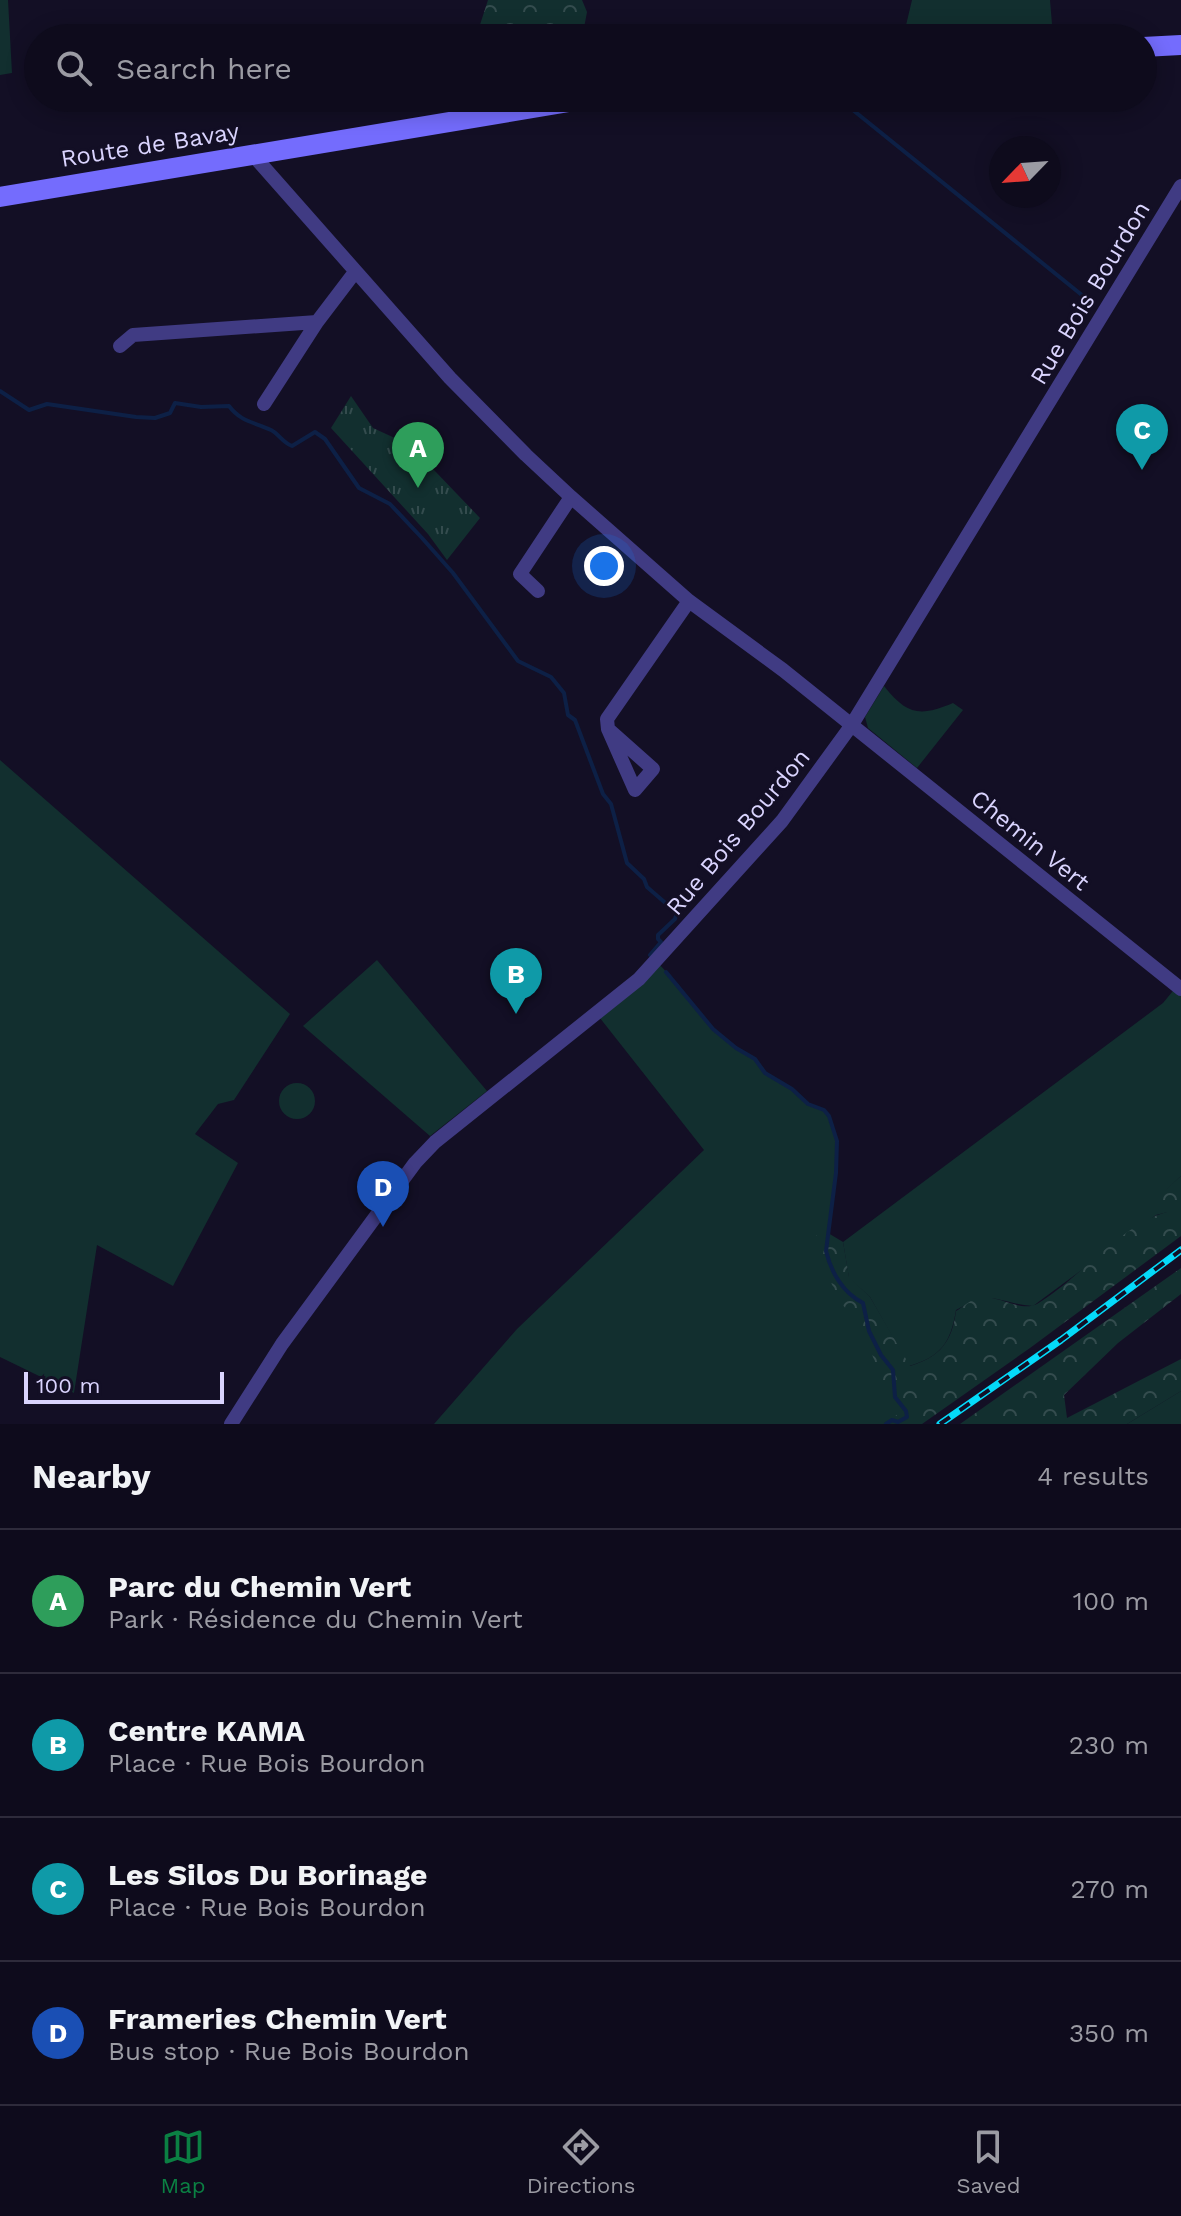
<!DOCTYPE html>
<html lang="en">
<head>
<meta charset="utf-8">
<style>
	:root { --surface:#0e0b1c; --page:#1c1929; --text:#f1f3f6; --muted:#9b9ba3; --line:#2e2b3b; --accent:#0b8043 }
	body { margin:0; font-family:"Work Sans",sans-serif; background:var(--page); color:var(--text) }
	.compass { position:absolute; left:989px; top:136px; width:72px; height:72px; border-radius:50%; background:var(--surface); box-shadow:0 4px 20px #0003; rotate:245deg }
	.scale { position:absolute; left:24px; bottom:20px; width:200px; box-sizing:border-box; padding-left:8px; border:4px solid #dad4fe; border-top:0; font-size:22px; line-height:28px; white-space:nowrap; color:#dad4fe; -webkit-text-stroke:6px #130f25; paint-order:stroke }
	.you { position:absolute; left:604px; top:566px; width:28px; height:28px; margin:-20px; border:6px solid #fff; border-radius:50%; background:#1a73e8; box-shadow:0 0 0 12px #1a73e833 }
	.badge { display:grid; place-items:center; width:52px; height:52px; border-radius:50%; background:var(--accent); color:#fff; font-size:26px; font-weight:700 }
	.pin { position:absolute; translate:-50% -66px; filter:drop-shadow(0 2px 4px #0008) }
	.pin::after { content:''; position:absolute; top:42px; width:28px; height:24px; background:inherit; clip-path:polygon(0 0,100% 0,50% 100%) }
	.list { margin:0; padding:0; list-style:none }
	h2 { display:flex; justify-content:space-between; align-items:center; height:104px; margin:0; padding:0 32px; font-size:34px }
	h2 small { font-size:26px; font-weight:400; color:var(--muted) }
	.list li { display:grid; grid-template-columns:52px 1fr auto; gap:24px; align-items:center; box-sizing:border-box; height:144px; padding:0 32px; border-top:2px solid var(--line) }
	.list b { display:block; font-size:30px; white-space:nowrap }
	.list p { margin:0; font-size:26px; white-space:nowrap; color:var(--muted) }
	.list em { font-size:26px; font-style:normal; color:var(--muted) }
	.icon { flex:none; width:44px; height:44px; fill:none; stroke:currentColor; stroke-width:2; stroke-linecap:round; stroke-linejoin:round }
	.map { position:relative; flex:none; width:1181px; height:1424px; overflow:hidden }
	.search { position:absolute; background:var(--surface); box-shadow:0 4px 20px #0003; left:24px; right:24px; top:24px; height:88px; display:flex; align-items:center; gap:20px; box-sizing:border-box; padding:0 28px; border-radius:44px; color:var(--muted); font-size:30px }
	.sheet { height:680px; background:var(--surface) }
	nav { display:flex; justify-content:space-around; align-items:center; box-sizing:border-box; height:112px; border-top:2px solid var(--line); background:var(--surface); font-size:22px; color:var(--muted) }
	nav a { display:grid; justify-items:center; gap:4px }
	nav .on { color:var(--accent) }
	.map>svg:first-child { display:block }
	.grass { fill:#122f2f }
	.forest { fill:url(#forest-crowns) }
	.park { fill:url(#park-tufts) }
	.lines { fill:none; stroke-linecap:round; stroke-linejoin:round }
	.stream { stroke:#0d2046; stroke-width:4 }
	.street { stroke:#403b83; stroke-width:14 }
	.secondary { stroke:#746cfd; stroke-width:20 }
	.rail-casing { stroke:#04dafa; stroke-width:7 }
	.rail { stroke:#130f25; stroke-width:4; stroke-dasharray:12; stroke-linecap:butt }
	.labels { text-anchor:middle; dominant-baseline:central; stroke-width:6; stroke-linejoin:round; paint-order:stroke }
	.street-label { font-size:24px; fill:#dad4fe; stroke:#130f25 }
</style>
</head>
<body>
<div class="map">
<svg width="1181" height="1424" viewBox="0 0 1181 1424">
	<defs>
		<pattern id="forest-crowns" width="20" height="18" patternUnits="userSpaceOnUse" patternTransform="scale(2)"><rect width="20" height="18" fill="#122f2f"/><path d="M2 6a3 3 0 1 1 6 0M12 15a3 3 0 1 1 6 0" fill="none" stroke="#344c4e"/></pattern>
		<pattern id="park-tufts" width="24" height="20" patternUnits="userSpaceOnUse" patternTransform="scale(2)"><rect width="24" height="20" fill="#122f2f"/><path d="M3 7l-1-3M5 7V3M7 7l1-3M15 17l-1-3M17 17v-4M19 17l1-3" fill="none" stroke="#344c4e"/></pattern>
	</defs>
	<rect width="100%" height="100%" fill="#130f25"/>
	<!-- grass -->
	<path class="grass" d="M0 0H8L12 73 0 75Z
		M912 0H1050L1053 36 1031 38H903Z
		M884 686C907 715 920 717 953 703L963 710 917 768 868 728 865 717Z
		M0 760 290 1014 234 1100 218 1104 195 1134 238 1163 173 1286 97 1245 74 1393 0 1357Z
		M377 960 487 1091 430 1136 303 1026Z
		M656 961 678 984 713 1029 736 1048 755 1059 765 1073 792 1089 808 1104 824 1110 829 1116 837 1141 836 1173 826 1251 906 1411 885 1424H434L517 1329 704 1150 596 1013Z
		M1177 986 1181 989V1176L1162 1194 1168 1212 1156 1215 1033 1306C995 1303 995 1288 956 1310 951 1342 941 1357 909 1366L870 1297 849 1278 843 1242 1163 1003Z
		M279 1101a18 18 0 1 1 36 0a18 18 0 1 1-36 0Z
		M1181 1391V1424H1127Z"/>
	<!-- forest -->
	<path class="forest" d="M488 0H582L587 12 582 38H466L478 31Z
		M1181 1176V1236L1030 1348 922 1424H885L898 1414 889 1400 861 1325 839 1301 827 1273 815 1266 808 1248 817 1235 828 1233 843 1242 849 1277 870 1297 910 1366C940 1357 952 1342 956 1311 963 1307 970 1300 978 1298 997 1293 1020 1313 1037 1304 1079 1279 1122 1224 1167 1212L1161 1194Z
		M1181 1268V1294L1118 1343 1064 1395 1067 1418 1181 1359V1391L1127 1424H960Z"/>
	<!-- park -->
	<path class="park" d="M351 396 373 428 410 445 480 518 447 560 428 534 331 428Z"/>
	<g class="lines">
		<!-- stream -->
		<path class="stream" d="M838 98 1093 304
			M0 391 29 410 47 404 136 417 155 418 170 413 175 403 201 407 229 406C241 422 254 422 271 430 279 434 282 442 292 446L315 432 325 439 359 488 390 504 422 538 453 573 518 661 551 677 564 693 568 715 575 720 603 794 611 804 627 863 644 879 647 887 677 913 675 919 658 935V939L661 942 650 955
			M666 972 713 1029 736 1048 755 1059 765 1073 792 1089 808 1104 824 1110 829 1116 837 1141 836 1173 826 1251C831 1272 843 1293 863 1303L869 1331 881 1355 893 1370 895 1397 906 1411 907 1417 898 1422 892 1420 886 1424"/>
		<!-- street -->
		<path class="street" d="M253 155 450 378 526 455 571 497 689 601 783 670 1181 989
			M120 346 133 335 317 322
			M264 404 317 322 355 272
			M538 591 520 574 571 497
			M608 729 653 769 635 790 608 729 607 719 689 601
			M231 1424 282 1344 415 1163 435 1142 639 979 782 821 851 726 1181 186"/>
		<!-- secondary -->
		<path class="secondary" d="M1143 47 1181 45
			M0 197 593 98"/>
		<defs>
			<path id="rail" d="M940 1424 1061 1340 1181 1250"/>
		</defs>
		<!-- rail casing -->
		<use href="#rail" class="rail-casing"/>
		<!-- rail -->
		<use href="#rail" class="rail"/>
	</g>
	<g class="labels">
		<!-- street labels -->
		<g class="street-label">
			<text transform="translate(150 145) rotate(-9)">Route de Bavay</text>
			<text transform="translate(1090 293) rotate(-59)">Rue Bois Bourdon</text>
			<text transform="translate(738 832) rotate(-50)">Rue Bois Bourdon</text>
			<text transform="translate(1030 840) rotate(39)">Chemin Vert</text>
		</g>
	</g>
</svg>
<svg class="compass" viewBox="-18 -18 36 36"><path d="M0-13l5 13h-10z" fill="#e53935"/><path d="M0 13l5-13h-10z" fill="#9b9ba3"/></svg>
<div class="scale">100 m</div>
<div class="you"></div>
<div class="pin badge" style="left:418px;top:488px;background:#2e9e5b">A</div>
<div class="pin badge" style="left:516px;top:1014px;background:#0f9aa8">B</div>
<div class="pin badge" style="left:1142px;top:470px;background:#0f9aa8">C</div>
<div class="pin badge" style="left:383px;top:1227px;background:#1a4fb4">D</div>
<div class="search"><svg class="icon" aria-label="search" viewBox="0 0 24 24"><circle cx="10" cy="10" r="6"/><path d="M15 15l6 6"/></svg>Search here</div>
</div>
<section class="sheet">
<h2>Nearby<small>4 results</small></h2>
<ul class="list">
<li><span class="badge" style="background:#2e9e5b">A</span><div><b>Parc du Chemin Vert</b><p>Park · Résidence du Chemin Vert</p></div><em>100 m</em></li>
<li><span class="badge" style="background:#0f9aa8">B</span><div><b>Centre KAMA</b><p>Place · Rue Bois Bourdon</p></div><em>230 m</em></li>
<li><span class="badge" style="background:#0f9aa8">C</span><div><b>Les Silos Du Borinage</b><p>Place · Rue Bois Bourdon</p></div><em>270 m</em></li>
<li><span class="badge" style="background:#1a4fb4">D</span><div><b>Frameries Chemin Vert</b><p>Bus stop · Rue Bois Bourdon</p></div><em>350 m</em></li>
</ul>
</section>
<nav>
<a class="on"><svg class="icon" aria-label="map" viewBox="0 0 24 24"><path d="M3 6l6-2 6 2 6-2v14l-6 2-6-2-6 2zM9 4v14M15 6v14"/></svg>Map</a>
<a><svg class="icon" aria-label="directions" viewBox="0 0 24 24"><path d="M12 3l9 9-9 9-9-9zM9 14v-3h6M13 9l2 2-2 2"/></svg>Directions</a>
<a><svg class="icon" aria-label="saved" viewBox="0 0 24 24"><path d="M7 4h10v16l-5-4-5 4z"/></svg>Saved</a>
</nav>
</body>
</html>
